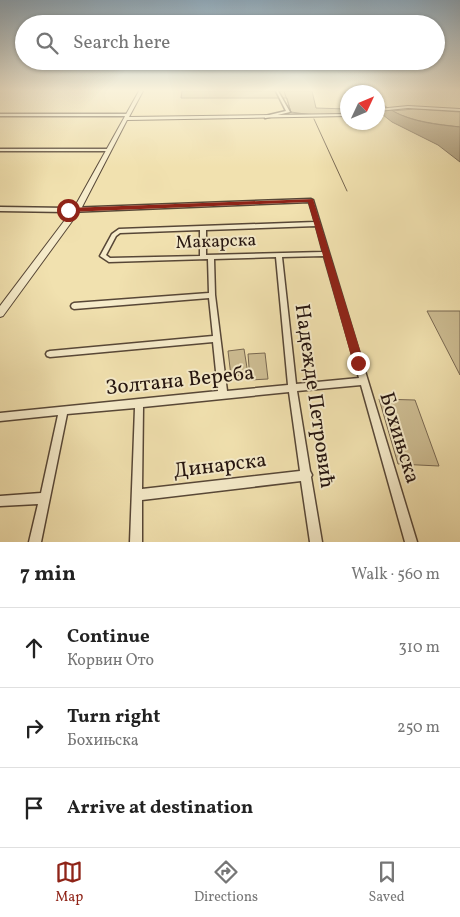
<!DOCTYPE html>
<html lang="en">
<head>
<meta charset="utf-8">
<style>
	:root { --surface:#fff; --page:#f2f2f2; --text:#222; --muted:#767676; --line:#e0e0e0; --accent:#8f2418 }
	body { margin:0; font-family:Vollkorn,serif; background:var(--page); color:var(--text) }
	.compass { position:absolute; left:340px; top:85px; width:45px; height:45px; border-radius:50%; background:var(--surface); box-shadow:0 1px 4px #0004; rotate:46deg }
	.stop { position:absolute; width:15px; height:15px; margin:-11px; border:4px solid #8f2418; border-radius:50%; background:#fff }
	.stop.end { background:#8f2418; border-color:#fff; box-shadow:0 1px 5px #0008 }
	.list { margin:0; padding:0; list-style:none }
	h2 { display:flex; justify-content:space-between; align-items:center; height:65px; margin:0; padding:0 20px; font-size:21px }
	h2 small { font-size:16px; font-weight:400; color:var(--muted) }
	.list li { display:grid; grid-template-columns:32px 1fr auto; gap:15px; align-items:center; box-sizing:border-box; height:80px; padding:0 20px; border-top:1px solid var(--line) }
	.list b { display:block; font-size:19px; white-space:nowrap }
	.list p { margin:0; font-size:16px; white-space:nowrap; color:var(--muted) }
	.list em { font-size:16px; font-style:normal; color:var(--muted) }
	.icon { flex:none; width:28px; height:28px; fill:none; stroke:currentColor; stroke-width:2; stroke-linecap:round; stroke-linejoin:round }
	.map { position:relative; flex:none; width:460px; height:542px; overflow:hidden }
	.search { position:absolute; background:var(--surface); box-shadow:0 1px 4px #0004; left:15px; right:15px; top:15px; height:55px; display:flex; align-items:center; gap:12px; box-sizing:border-box; padding:0 18px; border-radius:28px; color:var(--muted); font-size:19px }
	.sheet { height:305px; background:var(--surface) }
	nav { display:flex; justify-content:space-around; align-items:center; box-sizing:border-box; height:70px; border-top:1px solid var(--line); background:var(--surface); font-size:14px; color:var(--muted) }
	nav a { display:grid; justify-items:center; gap:2px }
	nav .on { color:var(--accent) }
	.map>svg:first-child { display:block }
	.green { fill:#cebe94; stroke:#796952 }
	.water { fill:#ab9b79; stroke:#75654f }
	.lines { fill:none; stroke-linecap:round; stroke-linejoin:round }
	.stream { stroke:#75654f; stroke-width:1 }
	.minor-casing { stroke:#574737; stroke-width:3 }
	.tertiary-casing { stroke:#574737; stroke-width:2 }
	.minor { fill:#f6eccb; fill-rule:evenodd }
	.tertiary { fill:#f6eccb; fill-rule:evenodd }
	.route { fill:#8f2418 }
	.labels { text-anchor:middle; dominant-baseline:central; stroke-width:4; stroke-linejoin:round; paint-order:stroke }
	.street-label { font-size:18px; fill:#24140f; stroke:#f6eccb }
	.near-street-label { font-size:21px; fill:#24140f; stroke:#f6eccb }
</style>
</head>
<body>
<div class="map">
<svg width="460" height="542" viewBox="0 0 460 542">
	<rect width="100%" height="100%" fill="#f1e1af"/>
	<filter id="stains"><feTurbulence type="fractalNoise" baseFrequency=".004" numOctaves="4"/><feColorMatrix values="0 0 0 0 .2 0 0 0 0 .09 0 0 0 0 .02 0 0 0 .5 -.17"/></filter>
	<radialGradient id="worn" r=".72"><stop offset=".6" stop-color="#630" stop-opacity="0"/><stop offset="1" stop-color="#630" stop-opacity=".3"/></radialGradient>
	<!-- green -->
	<path class="green" d="M182 91H312L316 108 347 109V113L319 115 291 113 287 98H181Z
		M414 109 460 112V127C436 124 414 122 392 111Z
		M427 311H460V375Z
		M244 349 248 374 231 376 228 351Z
		M265 353 268 379 250 380 248 354Z
		M379 399 415 400 439 466 398 464Z"/>
	<!-- water -->
	<path class="water" d="M378 100C400 121 431 124 460 127V162L438 145 392 122 378 111Z"/>
	<g class="lines">
		<!-- stream -->
		<path class="stream" d="M284 91 291 112 312 115
			M314 119 347 191"/>
		<defs>
			<path id="minor" d="M276 91H278L290 112 265 118V116L286 111Z
				M0 114H127L129 115 127 116H0Z
				M0 149H108L110 150 108 151H0Z
				M311 199 313 200 417 542H405L361 385 297 391 310 471 312 475 311 477 322 542H310L301 481 142 500V542H130L135 408 67 414 41 542H29L38 504 0 506V496L41 493 58 415 0 421V413L218 391 213 342 50 357 47 356 46 354 47 352 50 351 213 336 209 298 74 309 72 308 71 306 72 304 74 303 209 293 208 259 109 262 100 256 112 234 119 229 315 222 309 202 68 212 0 211V207L68 208ZM316 226 323 252 206 255V230ZM200 230V256L110 258 106 255 116 236 120 233ZM324 256 359 378 296 384 282 257ZM276 257 288 385 227 391 215 295 214 259ZM289 392 300 471 142 489 143 407Z"/>
			<path id="tertiary" d="M139 91H143L129 117 348 114V116L127 120 81 209 3 316 0 317V306L74 208Z
				M408 106 460 109V111L408 108 378 111V109Z"/>
		</defs>
		<!-- minor casing -->
		<use href="#minor" class="minor-casing"/>
		<!-- tertiary casing -->
		<use href="#tertiary" class="tertiary-casing"/>
		<!-- minor -->
		<use href="#minor" class="minor"/>
		<!-- tertiary -->
		<use href="#tertiary" class="tertiary"/>
	</g>
	<!-- sky -->
	<linearGradient id="sky" x2="0" y2="1"><stop stop-color="#8faabc"/><stop offset="0.54" stop-color="#f9f2db"/><stop offset="1" stop-color="#f9f2db" stop-opacity="0"/></linearGradient>
	<rect width="460" height="167" fill="url(#sky)"/>
	<!-- route -->
	<path class="route" d="M313 199 364 363 358 367 353 363 308 202 68 212 65 210 68 208Z"/>
	<g class="labels">
		<!-- street labels -->
		<g class="street-label">
			<text transform="translate(216 242) rotate(-2)">Макарска</text>
		</g>
		<!-- near-street labels -->
		<g class="near-street-label">
			<text transform="translate(180 381) rotate(-6)">Золтана Вереба</text>
			<text transform="translate(314 396) rotate(82)">Надежде Петровић</text>
			<text transform="translate(399 438) rotate(73)">Бохињска</text>
			<text transform="translate(220 466) rotate(-7)">Динарска</text>
		</g>
	</g>
	<rect width="100%" height="100%" filter="url(#stains)"/>
	<rect width="100%" height="100%" fill="url(#worn)"/>
</svg>
<svg class="compass" viewBox="-18 -18 36 36"><path d="M0-13l5 13h-10z" fill="#e53935"/><path d="M0 13l5-13h-10z" fill="#767676"/></svg>
<div class="stop" style="left:68px;top:210px"></div>
<div class="stop end" style="left:358px;top:363px"></div>
<div class="search"><svg class="icon" aria-label="search" viewBox="0 0 24 24"><circle cx="10" cy="10" r="6"/><path d="M15 15l6 6"/></svg>Search here</div>
</div>
<section class="sheet">
<h2>7 min<small>Walk · 560 m</small></h2>
<ul class="list">
<li><svg class="icon" aria-label="ahead" viewBox="0 0 24 24"><path d="M12 20V5M6 11l6-6 6 6"/></svg><div><b>Continue</b><p>Корвин Ото</p></div><em>310 m</em></li>
<li><svg class="icon" aria-label="right" viewBox="0 0 24 24"><path d="M7 20v-9h11M14 6l5 5-5 5"/></svg><div><b>Turn right</b><p>Бохињска</p></div><em>250 m</em></li>
<li><svg class="icon" aria-label="arrive" viewBox="0 0 24 24"><path d="M6 21V4h12l-3 4 3 4H6"/></svg><div><b>Arrive at destination</b></div></li>
</ul>
</section>
<nav>
<a class="on"><svg class="icon" aria-label="map" viewBox="0 0 24 24"><path d="M3 6l6-2 6 2 6-2v14l-6 2-6-2-6 2zM9 4v14M15 6v14"/></svg>Map</a>
<a><svg class="icon" aria-label="directions" viewBox="0 0 24 24"><path d="M12 3l9 9-9 9-9-9zM9 14v-3h6M13 9l2 2-2 2"/></svg>Directions</a>
<a><svg class="icon" aria-label="saved" viewBox="0 0 24 24"><path d="M7 4h10v16l-5-4-5 4z"/></svg>Saved</a>
</nav>
</body>
</html>
